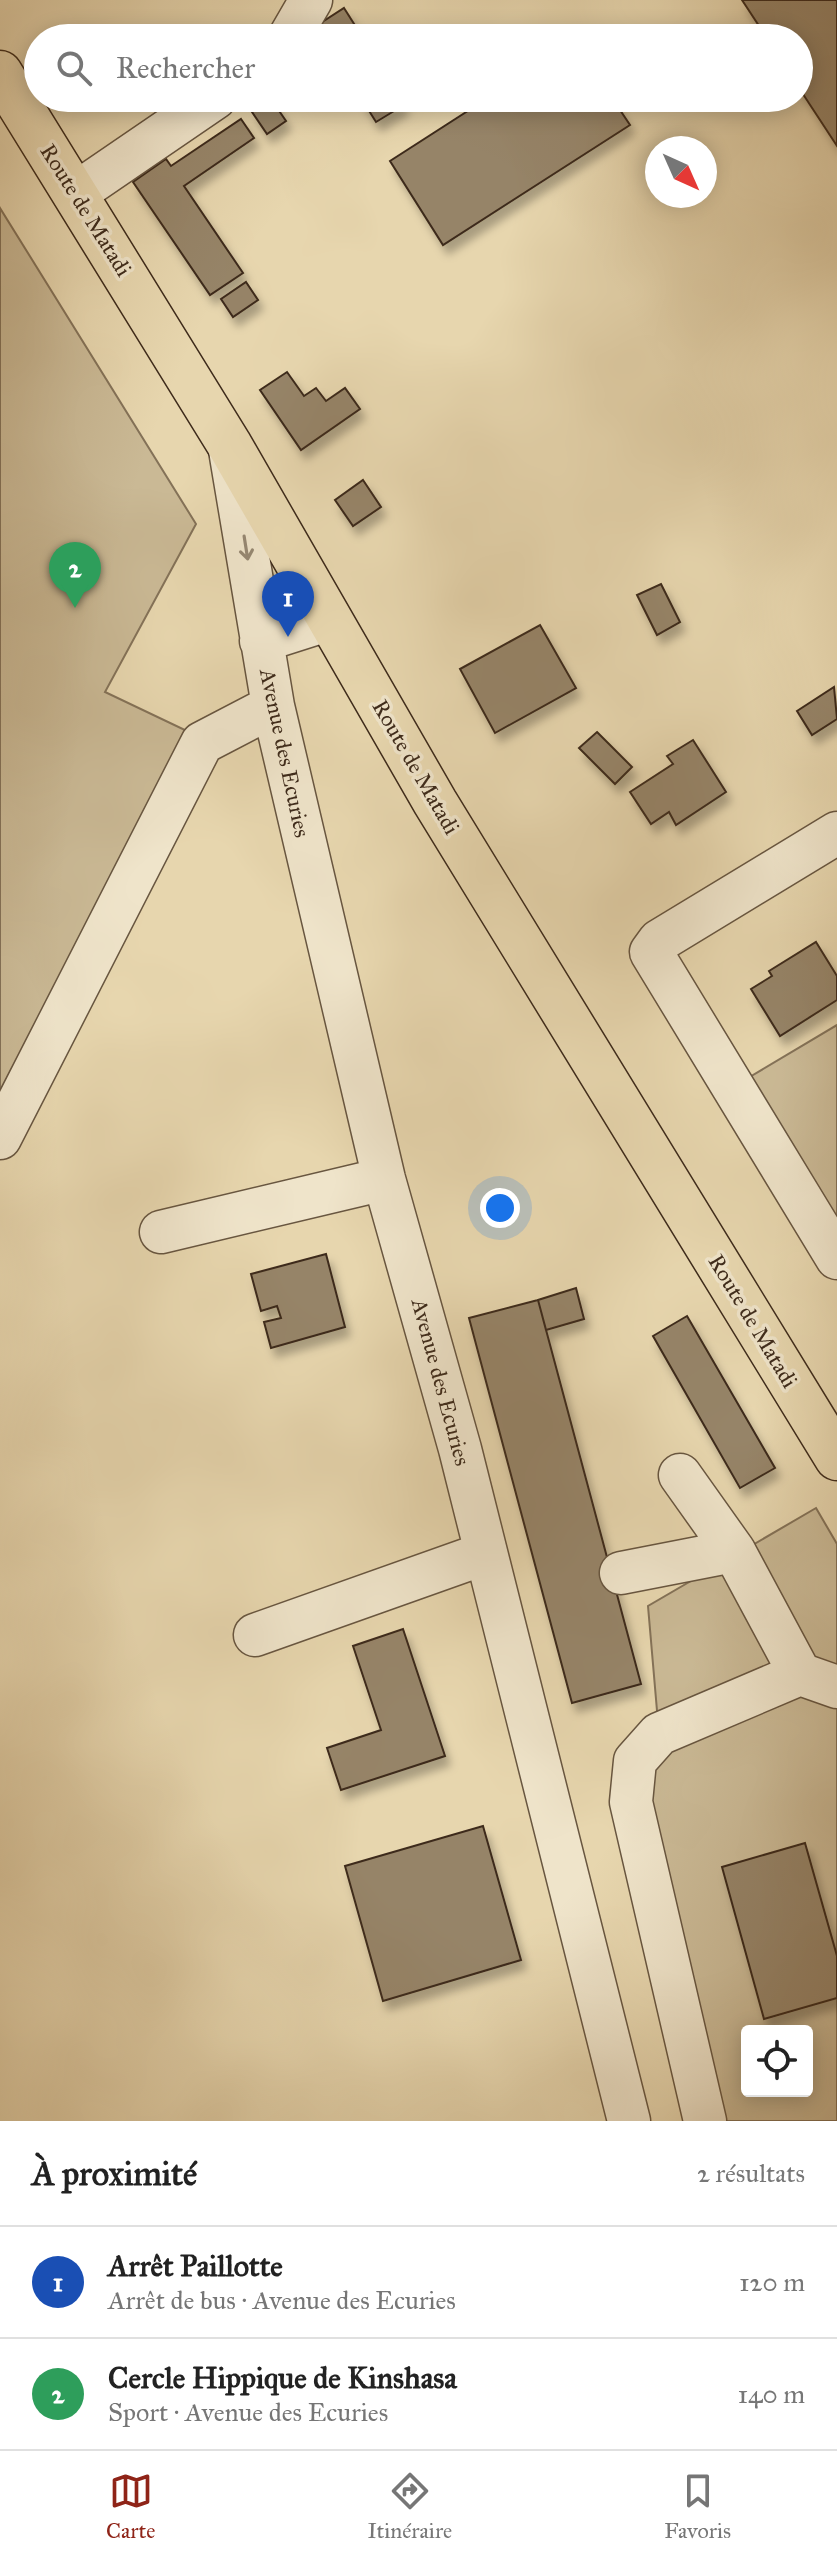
<!DOCTYPE html>
<html lang="fr">
<head>
<meta charset="utf-8">
<style>
	:root { --surface:#fff; --page:#f2f2f2; --text:#222; --muted:#767676; --line:#e0e0e0; --accent:#8f2418 }
	body { margin:0; font-family:"IM FELL Great Primer",serif; background:var(--page); color:var(--text) }
	.controls { position:absolute; right:24px; bottom:24px; display:grid; overflow:hidden; border-radius:8px; box-shadow:0 4px 20px #0003 }
	.controls button { width:72px; height:72px; display:grid; place-items:center; padding:0; border:0; border-bottom:2px solid var(--line); background:var(--surface); color:var(--text); font:40px sans-serif }
	.compass { position:absolute; left:645px; top:136px; width:72px; height:72px; border-radius:50%; background:var(--surface); box-shadow:0 4px 20px #0003; rotate:135deg }
	.you { position:absolute; left:500px; top:1208px; width:28px; height:28px; margin:-20px; border:6px solid #fff; border-radius:50%; background:#1a73e8; box-shadow:0 0 0 12px #1a73e833 }
	.badge { display:grid; place-items:center; width:52px; height:52px; border-radius:50%; background:var(--accent); color:#fff; font-size:26px; font-weight:700 }
	.pin { position:absolute; translate:-50% -66px; filter:drop-shadow(0 2px 4px #0008) }
	.pin::after { content:''; position:absolute; top:42px; width:28px; height:24px; background:inherit; clip-path:polygon(0 0,100% 0,50% 100%) }
	.list { margin:0; padding:0; list-style:none }
	h2 { display:flex; justify-content:space-between; align-items:center; height:104px; margin:0; padding:0 32px; font-size:34px }
	h2 small { font-size:26px; font-weight:400; color:var(--muted) }
	.list li { display:grid; grid-template-columns:52px 1fr auto; gap:24px; align-items:center; box-sizing:border-box; height:112px; padding:0 32px; border-top:2px solid var(--line) }
	.list b { display:block; font-size:30px; white-space:nowrap }
	.list p { margin:0; font-size:26px; white-space:nowrap; color:var(--muted) }
	.list em { font-size:26px; font-style:normal; color:var(--muted) }
	.icon { flex:none; width:44px; height:44px; fill:none; stroke:currentColor; stroke-width:2; stroke-linecap:round; stroke-linejoin:round }
	.map { position:relative; flex:none; width:837px; height:2121px; overflow:hidden }
	.search { position:absolute; background:var(--surface); box-shadow:0 4px 20px #0003; left:24px; right:24px; top:24px; height:88px; display:flex; align-items:center; gap:20px; box-sizing:border-box; padding:0 28px; border-radius:44px; color:var(--muted); font-size:30px }
	.sheet { height:328px; background:var(--surface) }
	nav { display:flex; justify-content:space-around; align-items:center; box-sizing:border-box; height:112px; border-top:2px solid var(--line); background:var(--surface); font-size:22px; color:var(--muted) }
	nav a { display:grid; justify-items:center; gap:4px }
	nav .on { color:var(--accent) }
	.map>svg:first-child { display:block }
	.green { fill:#cab995; stroke:#847258; stroke-width:2; fill-rule:evenodd }
	.building { fill:#968467; stroke:#3e2b1b; stroke-width:2; filter:url(#shadow) }
	.lines { fill:none; stroke-linecap:round; stroke-linejoin:round }
	.minor-casing { stroke:#685640; stroke-width:45 }
	.major-casing { stroke:#3e2b1b; stroke-width:47 }
	.minor { stroke:#efe4ca; stroke-width:42 }
	.major { stroke:#e7d6ae; stroke-width:44 }
	.oneway { stroke:#968872 }
	.labels { text-anchor:middle; dominant-baseline:central; stroke-width:7; stroke-linejoin:round; paint-order:stroke }
	.street-label { font-size:22px; fill:#3e2b1b; stroke:#efe4ca }
</style>
</head>
<body>
<div class="map">
<svg width="837" height="2121" viewBox="0 0 837 2121">
	<defs>
		<filter id="shadow"><feDropShadow dx="5" dy="9" stdDeviation="4" flood-color="#0004"/></filter>
	</defs>
	<rect width="100%" height="100%" fill="#e7d6ae"/>
	<filter id="stains"><feTurbulence type="fractalNoise" baseFrequency=".0025" numOctaves="4"/><feColorMatrix values="0 0 0 0 .2 0 0 0 0 .09 0 0 0 0 .02 0 0 0 .5 -.17"/></filter>
	<radialGradient id="worn" r=".72"><stop offset=".6" stop-color="#630" stop-opacity="0"/><stop offset="1" stop-color="#630" stop-opacity=".3"/></radialGradient>
	<!-- green -->
	<path class="green" d="M0 208 196 524 105 692 187 731 0 1098Z
		M837 1025V1227L748 1078Z
		M816 1508 837 1544V2121H705L635 1761 659 1734 648 1606ZM747 2031H807V2091H747Z"/>
	<!-- building -->
	<path class="building" d="M742 0H837V146L799 88V38H767Z
		M344 8 363 38H323L316 26Z
		M361 98H400L404 105 376 122Z
		M488 98H612L630 125 443 245 390 161Z
		M271 99 286 121 267 134 252 112Z
		M241 119 254 138 184 186 243 273 210 295 133 182 166 159 171 166Z
		M246 282 258 300 233 317 221 299Z
		M287 372 304 396 316 388 326 401 345 388 360 409 301 450 260 390Z
		M363 480 381 507 353 526 335 500Z
		M661 584 680 622 657 635 637 595Z
		M540 625 576 688 495 733 460 669Z
		M834 687 837 719 812 735 797 711Z
		M597 732 632 767 615 784 579 748Z
		M693 740 726 792 676 825 669 812 651 824 630 792 673 764 667 756Z
		M816 942 837 976V1000L780 1036 751 989 772 976 769 971Z
		M326 1254 345 1327 271 1348 264 1322 281 1318 277 1306 261 1311 251 1274Z
		M576 1288 584 1319 546 1330 538 1300Z
		M538 1300 641 1684 572 1703 469 1318Z
		M687 1316 775 1468 740 1488 653 1336Z
		M403 1629 445 1756 341 1790 327 1748 381 1730 353 1646Z
		M483 1826 521 1960 383 2001 345 1866Z
		M805 1843 837 1956V1998L764 2019 722 1867Z"/>
	<g class="lines">
		<defs>
			<path id="minor" d="M289 38 311 0
				M76 193 215 98
				M230 450 273 706 384 1179 460 1449 629 2121
				M261 641 330 619
				M837 833 659 941 651 952 837 1258
				M0 1138 202 743 273 706
				M161 1232 384 1179
				M680 1475 734 1551
				M621 1573 734 1551 800 1674
				M255 1635 486 1553
				M705 2121 631 1802 635 1761 659 1734 800 1674 837 1687"/>
			<path id="major" d="M0 73 229 444 435 802 837 1458"/>
		</defs>
		<!-- minor casing -->
		<use href="#minor" class="minor-casing"/>
		<!-- major casing -->
		<use href="#major" class="major-casing"/>
		<!-- minor -->
		<use href="#minor" class="minor"/>
		<!-- major -->
		<use href="#major" class="major"/>
	</g>
	<!-- one-way arrows -->
	<defs><path id="oneway-shaft" d="M-6 0H5M1.5-3L5.5 0L1.5 3" fill="none" stroke-width="1.6" stroke-linecap="round" stroke-linejoin="round" transform="scale(2)"/></defs>
	<use class="oneway" href="#oneway-shaft" transform="translate(246 548) rotate(81)"/>
	<g class="labels">
		<!-- street labels -->
		<g class="street-label">
			<text transform="translate(86 210) rotate(58)">Route de Matadi</text>
			<text transform="translate(285 753) rotate(78)">Avenue des Ecuries</text>
			<text transform="translate(416 767) rotate(60)">Route de Matadi</text>
			<text transform="translate(753 1321) rotate(59)">Route de Matadi</text>
			<text transform="translate(441 1382) rotate(75)">Avenue des Ecuries</text>
		</g>
	</g>
	<rect width="100%" height="100%" filter="url(#stains)"/>
	<rect width="100%" height="100%" fill="url(#worn)"/>
</svg>
<div class="controls">
<button><svg class="icon" aria-label="locate" viewBox="0 0 24 24"><circle cx="12" cy="12" r="6"/><path d="M12 2v4M12 18v4M2 12h4M18 12h4"/></svg></button>
</div>
<svg class="compass" viewBox="-18 -18 36 36"><path d="M0-13l5 13h-10z" fill="#e53935"/><path d="M0 13l5-13h-10z" fill="#767676"/></svg>
<div class="you"></div>
<div class="pin badge" style="left:288px;top:637px;background:#1a4fb4">1</div>
<div class="pin badge" style="left:75px;top:608px;background:#2e9e5b">2</div>
<div class="search"><svg class="icon" aria-label="search" viewBox="0 0 24 24"><circle cx="10" cy="10" r="6"/><path d="M15 15l6 6"/></svg>Rechercher</div>
</div>
<section class="sheet">
<h2>À proximité<small>2 résultats</small></h2>
<ul class="list">
<li><span class="badge" style="background:#1a4fb4">1</span><div><b>Arrêt Paillotte</b><p>Arrêt de bus · Avenue des Ecuries</p></div><em>120 m</em></li>
<li><span class="badge" style="background:#2e9e5b">2</span><div><b>Cercle Hippique de Kinshasa</b><p>Sport · Avenue des Ecuries</p></div><em>140 m</em></li>
</ul>
</section>
<nav>
<a class="on"><svg class="icon" aria-label="map" viewBox="0 0 24 24"><path d="M3 6l6-2 6 2 6-2v14l-6 2-6-2-6 2zM9 4v14M15 6v14"/></svg>Carte</a>
<a><svg class="icon" aria-label="directions" viewBox="0 0 24 24"><path d="M12 3l9 9-9 9-9-9zM9 14v-3h6M13 9l2 2-2 2"/></svg>Itinéraire</a>
<a><svg class="icon" aria-label="saved" viewBox="0 0 24 24"><path d="M7 4h10v16l-5-4-5 4z"/></svg>Favoris</a>
</nav>
</body>
</html>
